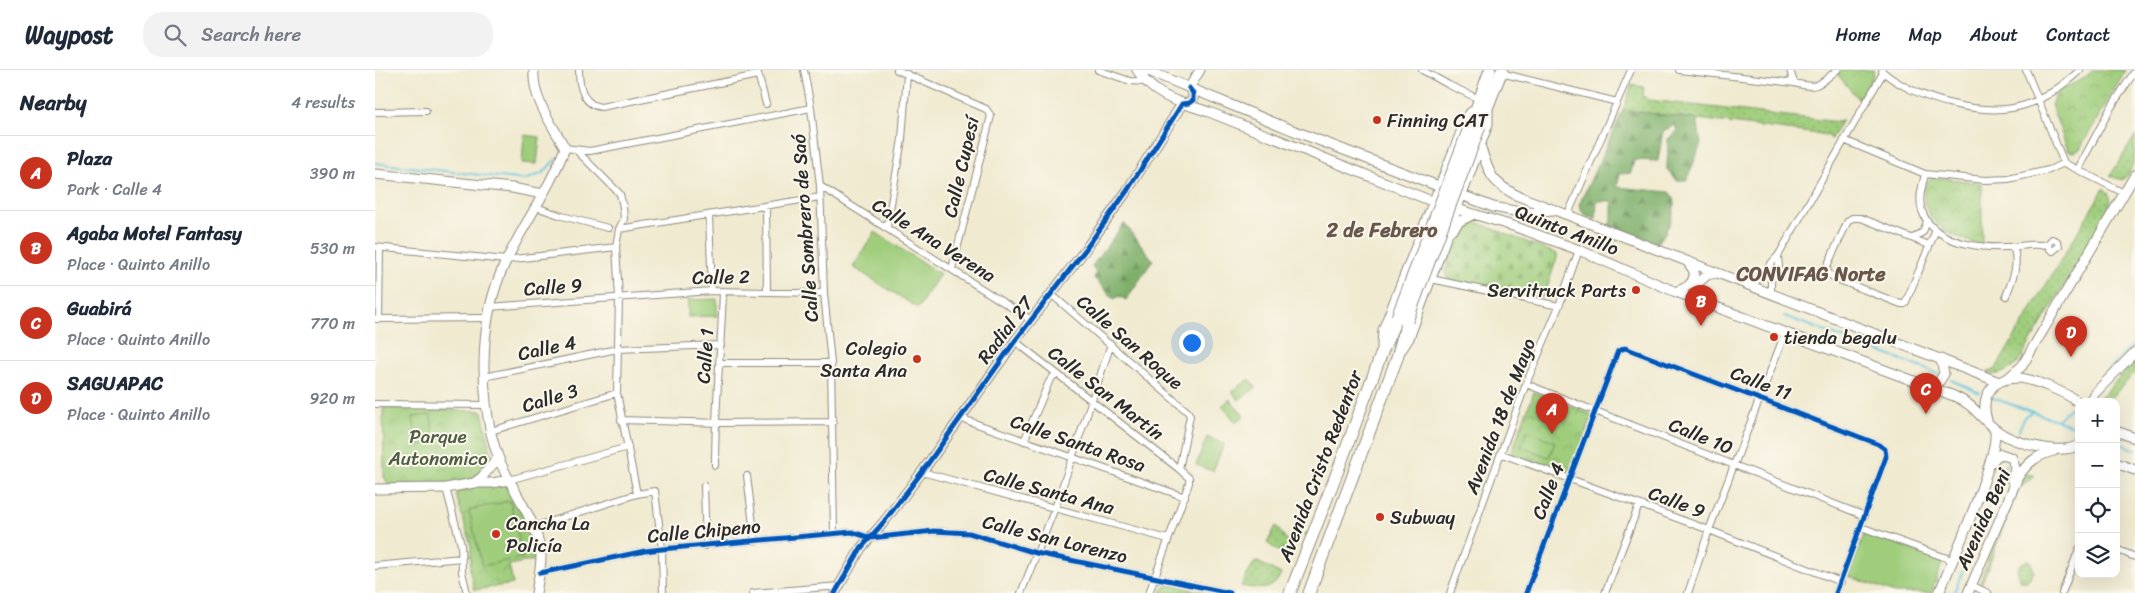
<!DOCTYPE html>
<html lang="en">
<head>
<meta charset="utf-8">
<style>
	:root { --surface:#fff; --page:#f2f2f3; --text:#1f2937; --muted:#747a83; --line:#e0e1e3; --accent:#c8321e }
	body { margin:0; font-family:Sriracha,sans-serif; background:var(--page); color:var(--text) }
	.controls { position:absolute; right:15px; bottom:15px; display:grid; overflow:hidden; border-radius:10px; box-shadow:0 5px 20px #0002 }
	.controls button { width:45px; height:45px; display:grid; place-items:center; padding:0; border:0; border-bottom:1px solid var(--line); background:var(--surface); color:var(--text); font:25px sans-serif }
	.you { position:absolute; left:816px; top:272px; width:18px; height:18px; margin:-12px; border:4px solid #fff; border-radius:50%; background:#1a73e8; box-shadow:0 0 0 8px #1a73e833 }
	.badge { display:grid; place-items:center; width:32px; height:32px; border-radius:50%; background:var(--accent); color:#fff; font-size:16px; font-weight:700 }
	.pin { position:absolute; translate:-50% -41px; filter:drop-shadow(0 1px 2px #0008) }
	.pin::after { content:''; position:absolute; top:26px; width:18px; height:15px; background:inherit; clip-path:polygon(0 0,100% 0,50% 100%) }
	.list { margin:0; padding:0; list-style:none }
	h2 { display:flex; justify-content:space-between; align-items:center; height:65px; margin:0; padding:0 20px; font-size:21px }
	h2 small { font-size:16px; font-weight:400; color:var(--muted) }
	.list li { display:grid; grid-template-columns:32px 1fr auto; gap:15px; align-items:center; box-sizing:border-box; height:75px; padding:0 20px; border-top:1px solid var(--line) }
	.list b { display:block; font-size:19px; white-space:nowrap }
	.list p { margin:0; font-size:16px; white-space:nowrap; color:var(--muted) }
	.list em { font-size:16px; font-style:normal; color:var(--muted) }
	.icon { flex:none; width:28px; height:28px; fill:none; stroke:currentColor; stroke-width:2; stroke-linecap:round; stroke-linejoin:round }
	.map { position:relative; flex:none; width:1760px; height:523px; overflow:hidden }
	header { display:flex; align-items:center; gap:30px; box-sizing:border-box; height:70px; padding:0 25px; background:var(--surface); border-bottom:1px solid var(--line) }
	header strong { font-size:24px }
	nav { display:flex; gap:28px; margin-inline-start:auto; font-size:18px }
	.search { width:350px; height:45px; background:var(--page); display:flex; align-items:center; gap:12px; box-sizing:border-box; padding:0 18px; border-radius:20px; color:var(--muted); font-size:19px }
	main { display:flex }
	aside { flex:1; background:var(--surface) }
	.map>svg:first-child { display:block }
	.grass { fill:url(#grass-dots); stroke:#657c53 }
	.forest { fill:url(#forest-firs); stroke:#556e4b }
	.cemetery { fill:url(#cemetery-stones); stroke:#657c53 }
	.park { fill:url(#park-crowns); stroke:#657c53 }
	.pitch { fill:#9fcd7b; stroke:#657c53 }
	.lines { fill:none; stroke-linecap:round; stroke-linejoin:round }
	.stream { stroke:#60c3de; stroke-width:2 }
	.street-casing { stroke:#8e8a7e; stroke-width:8 }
	.secondary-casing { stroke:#8e8a7e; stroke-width:11 }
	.highway-casing { stroke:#8e8a7e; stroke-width:13 }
	.street { stroke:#fff; stroke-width:6 }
	.secondary { stroke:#fff; stroke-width:9 }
	.highway { stroke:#fff; stroke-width:11 }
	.highway-bridge-casing { stroke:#8e8a7e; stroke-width:13; stroke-linecap:butt }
	.highway-bridge { stroke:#fff; stroke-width:11 }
	.cycleway-casing { stroke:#fbf7ec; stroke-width:8 }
	.cycleway { stroke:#0057b8; stroke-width:5 }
	.poi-dot { fill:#c8321e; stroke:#fbf7ec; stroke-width:2 }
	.labels { text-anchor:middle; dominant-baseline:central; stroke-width:4; stroke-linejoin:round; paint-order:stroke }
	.poi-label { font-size:19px; fill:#2b2b2b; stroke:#fbf7ec; text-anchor:start }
	.street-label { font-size:19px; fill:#2b2b2b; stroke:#fbf7ec }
	.park-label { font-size:19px; fill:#4e5c43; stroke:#fbf7ec }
	.neighbourhood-label { font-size:20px; font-weight:bold; fill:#69574c; stroke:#fbf7ec }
</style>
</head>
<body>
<header>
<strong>Waypost</strong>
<div class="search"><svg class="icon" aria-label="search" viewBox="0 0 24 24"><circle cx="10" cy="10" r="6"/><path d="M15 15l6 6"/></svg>Search here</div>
<nav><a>Home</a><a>Map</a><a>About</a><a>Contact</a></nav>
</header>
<main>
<aside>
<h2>Nearby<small>4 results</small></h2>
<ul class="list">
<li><span class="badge">A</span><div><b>Plaza</b><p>Park · Calle 4</p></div><em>390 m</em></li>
<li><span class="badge">B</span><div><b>Agaba Motel Fantasy</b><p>Place · Quinto Anillo</p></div><em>530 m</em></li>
<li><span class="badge">C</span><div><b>Guabirá</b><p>Place · Quinto Anillo</p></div><em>770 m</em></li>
<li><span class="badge">D</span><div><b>SAGUAPAC</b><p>Place · Quinto Anillo</p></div><em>920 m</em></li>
</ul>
</aside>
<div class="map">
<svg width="1760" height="523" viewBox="0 0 1760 523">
	<defs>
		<pattern id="grass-dots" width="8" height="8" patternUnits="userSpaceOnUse" patternTransform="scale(1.25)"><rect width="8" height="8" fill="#9fcd7b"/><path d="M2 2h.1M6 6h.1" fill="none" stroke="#89b06a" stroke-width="1.8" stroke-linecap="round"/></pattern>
		<pattern id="forest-firs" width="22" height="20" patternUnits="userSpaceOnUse" patternTransform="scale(1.25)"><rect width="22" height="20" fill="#7fb06b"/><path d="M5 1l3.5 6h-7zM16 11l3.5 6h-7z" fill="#688f58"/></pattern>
		<pattern id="cemetery-stones" width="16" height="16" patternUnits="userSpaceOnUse" patternTransform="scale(1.25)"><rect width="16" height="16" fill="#9fcd7b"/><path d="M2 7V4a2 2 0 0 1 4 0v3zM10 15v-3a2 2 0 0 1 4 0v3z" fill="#89b06a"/></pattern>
		<pattern id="park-crowns" width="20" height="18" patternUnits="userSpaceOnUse" patternTransform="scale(1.25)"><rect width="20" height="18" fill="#9fcd7b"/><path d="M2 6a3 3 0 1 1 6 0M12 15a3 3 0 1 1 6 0" fill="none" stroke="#89b06a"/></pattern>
	</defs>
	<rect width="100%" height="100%" fill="#fbf7ec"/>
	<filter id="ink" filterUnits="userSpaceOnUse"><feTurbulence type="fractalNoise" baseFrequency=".02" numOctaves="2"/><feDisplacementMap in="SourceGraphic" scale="10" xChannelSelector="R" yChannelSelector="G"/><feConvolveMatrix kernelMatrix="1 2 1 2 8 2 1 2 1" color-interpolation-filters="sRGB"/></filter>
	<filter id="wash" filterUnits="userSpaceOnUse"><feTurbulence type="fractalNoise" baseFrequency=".0096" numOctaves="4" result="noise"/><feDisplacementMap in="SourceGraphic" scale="20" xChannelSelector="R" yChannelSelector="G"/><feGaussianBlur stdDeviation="1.12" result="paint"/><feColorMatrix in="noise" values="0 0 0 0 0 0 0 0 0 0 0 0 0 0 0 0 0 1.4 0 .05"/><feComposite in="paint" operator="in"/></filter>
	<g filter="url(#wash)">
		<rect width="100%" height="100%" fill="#f0ead0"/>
		<!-- grass -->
		<path class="grass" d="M1257 15 1269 17 1268 26 1274 30 1464 52 1467 50 1456 69 1453 65 1248 40Z
			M1760 66C1760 82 1760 103 1747 110L1735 106Z
			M1729 118C1738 127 1737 133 1732 144L1643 293C1633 301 1625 306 1612 304V302L1620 300Z
			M1760 290V303L1732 332H1721Z
			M1648 404 1660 405 1643 420 1605 518 1603 517 1619 472Z
			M901 456 916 476 912 487 892 473Z
			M1653 490 1656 491 1659 502 1653 511H1645L1642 499 1645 494Z
			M883 492 906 504C897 523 885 519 866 516L879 493Z"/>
		<!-- forest -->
		<path class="forest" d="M1248 40 1322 49 1326 74 1312 110H1301L1292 99 1293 69 1302 61 1300 55 1288 61 1283 91 1259 90 1256 103 1245 104 1242 117 1294 122C1307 134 1292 162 1283 173L1234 155 1237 148V131H1222L1221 148 1220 149 1209 144 1204 135Z
			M749 153 778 190 751 230 744 226 739 229 719 208 721 203 717 196Z"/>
		<!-- cemetery -->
		<path class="cemetery" d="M1099 151 1182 184V188L1169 226 1164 228 1073 210 1070 202C1075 186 1080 154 1099 151Z"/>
		<!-- park -->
		<path class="park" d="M1467 0H1499L1498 6 1484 30 1462 4Z
			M1718 0H1751L1704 80 1698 82 1693 80 1676 35C1678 32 1679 28 1681 25 1691 14 1708 12 1718 0Z
			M1559 107 1607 113V174C1580 170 1547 153 1549 122 1549 114 1552 110 1559 107Z
			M1159 322 1218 345 1195 402 1187 403 1136 383Z
			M8 338 107 341 117 387 105 404 90 412 14 415 9 407Z
			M130 414C147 431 158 467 161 490L134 495 138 514 99 520 95 501 96 476 81 425C92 413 115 417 130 414Z
			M799 515 830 523H786L789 516Z"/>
		<!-- pitch -->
		<path class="pitch" d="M149 65 165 67 162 94 147 93Z
			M500 162 565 204 543 238 478 197Z
			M342 229V246L313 247V230Z
			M875 309 881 318 863 330 857 321Z
			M855 329 869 346 861 352 847 336Z
			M56 345 59 373 42 375 38 347Z
			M1152 361 1180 372 1174 387 1146 377Z
			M832 367 849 374 838 401 821 395Z
			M135 431 148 487 107 496 94 440Z
			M1490 462 1568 491 1556 523H1520L1473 506Z"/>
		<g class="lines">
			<!-- stream -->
			<path class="stream" d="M750 0 753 1
				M0 93 150 110 168 103 181 89
				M1409 246 1564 304
				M1576 310 1605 323
				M1712 323 1760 273
				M1618 328 1704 358
				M1682 350 1696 337
				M1644 360 1649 347 1657 342
				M1741 372 1760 380
				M1579 523 1631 394"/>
		</g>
	</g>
	<g filter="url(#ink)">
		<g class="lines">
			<defs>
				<path id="street" d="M204 0C204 16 208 35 226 37L383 5
					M382 0 391 34
					M429 0 436 38 445 116 449 223 456 293 459 463
					M522 0 611 39 616 46 577 199
					M723 0 755 11 771 12
					M1047 0 1074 15 1104 29
					M1304 0 1419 13C1444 19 1442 16 1462 0
					M1415 0 1419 13
					M1651 0 1689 93 1749 123
					M1507 1C1538 29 1609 48 1650 35 1669 29 1690 14 1705 0
					M1126 3 1242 32
					M0 42 51 41
					M1469 70 1550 104 1610 110 1633 109 1674 100 1689 93
					M190 78 215 81 436 38
					M201 80 245 124 248 137 249 149 244 159 241 177 244 228 242 323 262 424
					M1703 99 1735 39 1760 1
					M1550 104C1547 117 1543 128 1547 141 1561 179 1620 180 1653 175 1658 174 1667 176 1672 174 1674 173 1675 171 1677 169L1682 171 1684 176 1678 181 1674 178 1673 174
					M445 116 656 250
					M391 136 392 221
					M161 137 187 146 233 158
					M1193 144 1256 0
					M334 146 337 221
					M512 157 527 69 532 4
					M244 159 445 127
					M1538 168 1548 162 1552 151
					M1554 175 1486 148H1477L1473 151 1452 196 1453 203 1459 208 1526 234H1530L1561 160
					M0 177 131 190 241 177
					M1056 209 1184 236
					M1375 215C1389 209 1392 195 1403 186L1508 3
					M1396 223V211L1404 197 1403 186
					M676 224 813 342 815 346 804 399 814 408V413L774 523
					M1631 226C1637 211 1645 193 1638 177
					M114 237 337 221 449 223
					M0 249 111 248
					M4 249 5 178
					M640 271 804 399
					M345 293H456
					M109 307 242 279 346 275
					M1151 314 1490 446
					M0 334 111 335
					M585 348 810 427
					M246 350 346 353 458 352
					M116 361 242 323
					M649 371 674 312 681 303
					M1127 384 1334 460 1466 512
					M340 395C340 337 346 279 348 221
					M547 402 793 469
					M372 406 380 471
					M134 410 253 377
					M329 416 331 476
					M71 418 86 475 87 502 92 523
					M158 457 262 424 280 421 287 479 288 523
					M1486 457 1577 490
					M1741 479 1760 487
					M0 496 87 488
					M165 503 270 481 287 479 477 462 496 468 559 461 594 463 661 483 855 523
					M1596 515 1613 523
					M378 523 465 516
					M646 523 680 438 736 274
					M1075 523 1151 314 1184 236 1204 180
					M1151 523 1243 281 1250 278 1503 374 1510 379 1511 387 1461 523
					M1230 523 1264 435
					M1313 523 1334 460 1410 263
					M1687 523 1704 479"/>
				<path id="secondary" d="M159 0C157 29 177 54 190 78 175 118 150 152 132 189 110 233 106 285 111 333 113 351 117 372 124 389 136 419 164 453 166 486 166 498 163 511 161 523
					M762 0C780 28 805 32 834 42L1059 132 1141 157 1204 180 1301 222 1579 326C1601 336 1603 346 1620 359 1637 373 1685 386 1704 375
					M771 0 917 60 1118 137 1150 143 1178 141
					M814 18 825 0
					M1105 75C1114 102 1114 111 1141 125L1624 312
					M0 104 137 118 168 124
					M1077 160 1085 151 1099 144
					M1301 222C1312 217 1320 214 1319 201L1312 191
					M1330 232 1323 222 1324 212 1332 205 1341 203
					M1007 276 1008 260 1092 47 1096 42
					M1027 279 1034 268 1113 54V41
					M1632 309 1647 296 1760 105
					M1560 318 1569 304 1566 289
					M1714 332 1720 323 1760 282
					M1612 350C1605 328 1616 308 1642 308 1656 308 1693 323 1704 333
					M1741 361 1760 368
					M1617 392 1621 387 1626 384 1637 388 1640 398 1637 411
					M1741 393 1760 400
					M99 413 107 407 123 388
					M0 419 71 418 99 413H117L134 410
					M460 523 486 478 508 453 547 402 640 271 710 180 752 121 807 34 814 33 818 30V23L814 18
					M1564 523C1575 496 1628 379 1619 359
					M1593 523 1643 407C1652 393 1662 385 1679 381"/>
				<path id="highway" d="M1096 53 1115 0
					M1105 56 1127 0
					M915 523 965 395 1007 282 1022 247
					M934 523 1022 288 1032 251"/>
			</defs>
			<!-- street casing -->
			<use href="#street" class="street-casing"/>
			<!-- secondary casing -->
			<use href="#secondary" class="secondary-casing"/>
			<!-- highway casing -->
			<use href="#highway" class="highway-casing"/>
			<!-- street -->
			<use href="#street" class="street"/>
			<!-- secondary -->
			<use href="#secondary" class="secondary"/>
			<!-- highway -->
			<use href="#highway" class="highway"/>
			<defs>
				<path id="highway-bridge" d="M1022 247 1096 53
					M1032 251 1105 56"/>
			</defs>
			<!-- highway-bridge casing -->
			<use href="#highway-bridge" class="highway-bridge-casing"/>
			<!-- highway-bridge -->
			<use href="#highway-bridge" class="highway-bridge"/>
			<defs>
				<path id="cycleway" d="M165 503 270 481 287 479 477 462 496 468 559 461 594 463 661 483 855 523
					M460 523 486 478 508 453 547 402 640 271 710 180 752 121 807 34 814 33 818 30V23L814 18
					M1151 523 1243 281 1250 278 1503 374 1510 379 1511 387 1461 523"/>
			</defs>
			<!-- cycleway casing -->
			<use href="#cycleway" class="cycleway-casing"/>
			<!-- cycleway -->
			<use href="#cycleway" class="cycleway"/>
		</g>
	</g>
	<!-- markers -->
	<g class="poi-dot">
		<circle cx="1002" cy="50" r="5"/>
		<circle cx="1261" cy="220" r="5"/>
		<circle cx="1399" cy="267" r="5"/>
		<circle cx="542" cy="289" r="5"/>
		<circle cx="1005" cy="447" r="5"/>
		<circle cx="121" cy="464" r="5"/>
	</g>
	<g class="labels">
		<!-- poi labels -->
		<g class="poi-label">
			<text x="1012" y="50">Finning CAT</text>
			<text x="1251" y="220" text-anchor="end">Servitruck Parts</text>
			<text x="1409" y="267">tienda begalu</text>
			<text x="532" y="278" text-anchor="end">Colegio<tspan x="532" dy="22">Santa Ana</tspan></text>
			<text x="1015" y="447">Subway</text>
			<text x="131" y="453">Cancha La<tspan x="131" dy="22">Policía</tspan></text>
		</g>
		<!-- street labels -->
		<g class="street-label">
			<text transform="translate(586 97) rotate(-77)">Calle Cupesí</text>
			<text transform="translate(430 158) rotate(-94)">Calle Sombrero de Saó</text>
			<text transform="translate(1192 160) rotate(21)">Quinto Anillo</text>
			<text transform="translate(559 170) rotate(32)">Calle Ana Verena</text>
			<text transform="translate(346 207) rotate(-1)">Calle 2</text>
			<text transform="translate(178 217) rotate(-4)">Calle 9</text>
			<text transform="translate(630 260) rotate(-53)">Radial 27</text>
			<text transform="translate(755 272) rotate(41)">Calle San Roque</text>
			<text transform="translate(172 278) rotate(-12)">Calle 4</text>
			<text transform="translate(330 286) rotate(-86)">Calle 1</text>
			<text transform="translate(1386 313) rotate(21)">Calle 11</text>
			<text transform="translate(731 323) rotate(38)">Calle San Martín</text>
			<text transform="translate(175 328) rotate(-17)">Calle 3</text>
			<text transform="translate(1125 346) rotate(-69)">Avenida 18 de Mayo</text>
			<text transform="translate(1326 366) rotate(22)">Calle 10</text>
			<text transform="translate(703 373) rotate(19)">Calle Santa Rosa</text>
			<text transform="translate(945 396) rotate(-69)">Avenida Cristo Redentor</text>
			<text transform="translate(674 421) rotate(15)">Calle Santa Ana</text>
			<text transform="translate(1173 421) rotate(-69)">Calle 4</text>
			<text transform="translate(1302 432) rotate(20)">Calle 9</text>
			<text transform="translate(1608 449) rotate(-66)">Avenida Beni</text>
			<text transform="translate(329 461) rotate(-5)">Calle Chipeno</text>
			<text transform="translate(680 469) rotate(14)">Calle San Lorenzo</text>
		</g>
		<!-- park labels -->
		<g class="park-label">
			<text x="63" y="366">Parque<tspan x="63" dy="22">Autonomico</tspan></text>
		</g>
		<!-- neighbourhood labels -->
		<g class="neighbourhood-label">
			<text x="1007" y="160">2 de Febrero</text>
			<text x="1436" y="204">CONVIFAG Norte</text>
		</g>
	</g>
</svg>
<div class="controls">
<button>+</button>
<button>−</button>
<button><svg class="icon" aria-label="locate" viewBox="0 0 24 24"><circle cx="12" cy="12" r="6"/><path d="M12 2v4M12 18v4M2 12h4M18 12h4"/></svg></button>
<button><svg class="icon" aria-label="layers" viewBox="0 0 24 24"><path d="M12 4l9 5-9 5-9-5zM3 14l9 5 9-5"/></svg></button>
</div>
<div class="you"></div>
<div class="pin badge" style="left:1177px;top:364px">A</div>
<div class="pin badge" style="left:1326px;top:256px">B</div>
<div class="pin badge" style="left:1551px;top:344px">C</div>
<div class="pin badge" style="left:1696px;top:287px">D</div>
</div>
</main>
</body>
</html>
